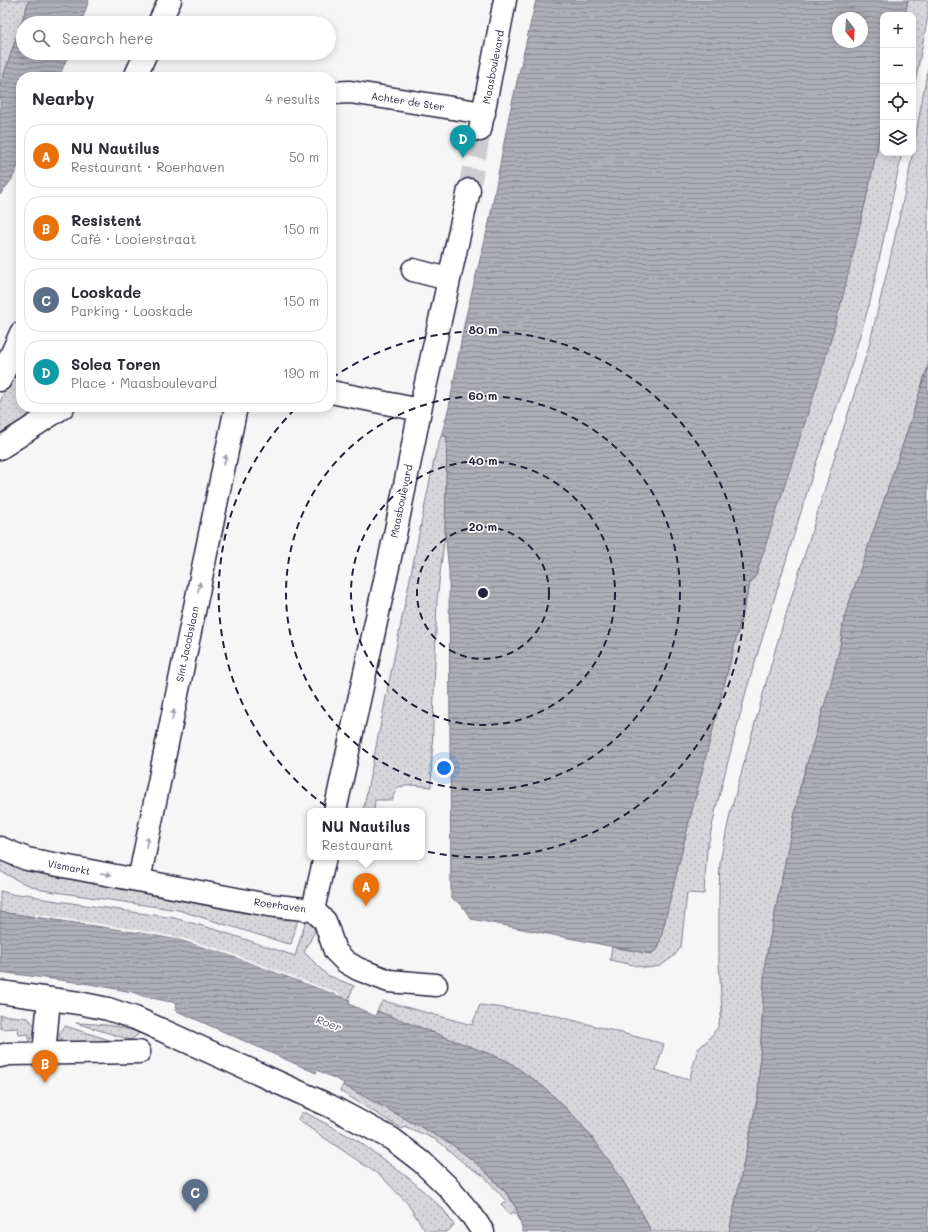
<!DOCTYPE html>
<html lang="en">
<head>
<meta charset="utf-8">
<style>
	:root { --surface:#fff; --page:#f2f2f3; --text:#2b2b33; --muted:#7c7c81; --line:#e1e1e2; --accent:#22223b }
	body { margin:0; font-family:Mali,sans-serif; background:var(--page); color:var(--text) }
	.controls { position:absolute; right:12px; top:12px; display:grid; overflow:hidden; border-radius:8px; box-shadow:0 2px 10px #0003 }
	.controls button { width:36px; height:36px; display:grid; place-items:center; padding:0; border:0; border-bottom:1px solid var(--line); background:var(--surface); color:var(--text); font:20px sans-serif }
	.compass { position:absolute; left:832px; top:12px; width:36px; height:36px; border-radius:50%; background:var(--surface); box-shadow:0 2px 10px #0003; rotate:162deg }
	.you { position:absolute; left:444px; top:768px; width:14px; height:14px; margin:-10px; border:3px solid #fff; border-radius:50%; background:#1a73e8; box-shadow:0 0 0 6px #1a73e833 }
	.badge { display:grid; place-items:center; width:26px; height:26px; border-radius:50%; background:var(--accent); color:#fff; font-size:13px; font-weight:700 }
	.pin { position:absolute; translate:-50% -33px; filter:drop-shadow(0 1px 2px #0008) }
	.pin::after { content:''; position:absolute; top:21px; width:14px; height:12px; background:inherit; clip-path:polygon(0 0,100% 0,50% 100%) }
	.popup { position:absolute; left:307px; top:808px; width:118px; height:52px; box-sizing:border-box; display:grid; place-content:center; border-radius:8px; background:var(--surface); filter:drop-shadow(0 1px 3px #0005); font-size:13px; white-space:nowrap; color:var(--muted) }
	.popup b { font-size:15px; color:var(--text) }
	.popup::after { content:''; position:absolute; left:50%; top:100%; margin-left:-8px; border:8px solid transparent; border-top-color:var(--surface) }
	.list { margin:0; padding:0; list-style:none }
	h2 { display:flex; justify-content:space-between; align-items:center; height:52px; margin:0; padding:0 16px; font-size:17px }
	h2 small { font-size:13px; font-weight:400; color:var(--muted) }
	.list li { display:grid; grid-template-columns:26px 1fr auto; gap:12px; align-items:center; box-sizing:border-box; height:64px; margin:0 8px 8px; padding:0 8px; border:1px solid var(--line); border-radius:16px }
	.list b { display:block; font-size:15px; white-space:nowrap }
	.list p { margin:0; font-size:13px; white-space:nowrap; color:var(--muted) }
	.list em { font-size:13px; font-style:normal; color:var(--muted) }
	.icon { flex:none; width:22px; height:22px; fill:none; stroke:currentColor; stroke-width:2; stroke-linecap:round; stroke-linejoin:round }
	.map { position:relative; flex:none; width:928px; height:1232px; overflow:hidden }
	.search { position:absolute; background:var(--surface); box-shadow:0 2px 10px #0003; left:16px; top:16px; width:320px; height:44px; display:flex; align-items:center; gap:10px; box-sizing:border-box; padding:0 14px; border-radius:22px; color:var(--muted); font-size:15px }
	.panel { position:absolute; background:var(--surface); box-shadow:0 2px 10px #0003; left:16px; top:72px; width:320px; height:340px; border-radius:16px }
	.map>svg:first-child { display:block }
	.grass { fill:url(#grass-dots); stroke:#7c7c8b }
	.water { fill:url(#water-rules); stroke:#767685; fill-rule:evenodd }
	.pier { fill:#f6f6f7 }
	.lines { fill:none; stroke-linecap:round; stroke-linejoin:round }
	.minor-tunnel { stroke:#ccccd1; stroke-width:22; stroke-dasharray:22 11; stroke-linecap:butt }
	.minor-casing { stroke:#22223b; stroke-width:25 }
	.major-casing { stroke:#22223b; stroke-width:25 }
	.minor { stroke:#fff; stroke-width:22 }
	.major { stroke:#fff; stroke-width:22 }
	.oneway { fill:#9c9ca7 }
	.ring { fill:none; stroke:#22223b; stroke-width:2; stroke-dasharray:7 5 }
	.labels { text-anchor:middle; dominant-baseline:central; stroke-width:3.5; stroke-linejoin:round; paint-order:stroke }
	.street-label { font-size:10px; fill:#22223b; stroke:#fff }
	.water-label { font-size:11px; font-style:italic; fill:#5a5a6d; stroke:#fff }
	.centre { fill:#22223b; stroke:#fff; stroke-width:2 }
	.ring-label { font-size:12px; text-anchor:middle; font-weight:bold; fill:#22223b; stroke:#fff; stroke-width:3.5; stroke-linejoin:round; paint-order:stroke }
</style>
</head>
<body>
<div class="map">
<svg width="928" height="1232" viewBox="0 0 928 1232">
	<defs>
		<pattern id="grass-dots" width="8" height="8" patternUnits="userSpaceOnUse"><rect width="8" height="8" fill="#d7d7db"/><path d="M2 2h.1M6 6h.1" fill="none" stroke="#b8b8bd" stroke-width="1.8" stroke-linecap="round"/></pattern>
		<pattern id="water-rules" width="6" height="5" patternUnits="userSpaceOnUse"><rect width="6" height="5" fill="#aeaeb7"/><path d="M0 2.5h6" fill="none" stroke="#8d8d96"/></pattern>
	</defs>
	<rect width="100%" height="100%" fill="#f6f6f7"/>
	<filter id="ink" filterUnits="userSpaceOnUse"><feTurbulence type="fractalNoise" baseFrequency=".025" numOctaves="2"/><feDisplacementMap in="SourceGraphic" scale="8" xChannelSelector="R" yChannelSelector="G"/><feConvolveMatrix kernelMatrix="1 2 1 2 8 2 1 2 1" color-interpolation-filters="sRGB"/></filter>
	<g filter="url(#ink)">
		<!-- grass -->
		<path class="grass" d="M0 0H29L0 86Z
			M908 0H928V16L913 93V15H905Z
			M928 67V366L904 441 844 618 840 647 831 683 800 787 765 963 758 1095 729 1232H651L645 1219 620 1176 597 1144 575 1117 545 1088 508 1061 377 1011 381 1003 384 1001 472 1025 480 1005 549 1014 664 1044 656 1070 689 1080 698 1049 708 1040 718 1027 722 1010 719 963V890L720 862 730 814 776 647 869 346 890 259 908 178Z
			M883 119V153H902L870 302 846 382 815 466 747 688 716 808 707 850 704 894 687 893 681 947 674 956 660 966 647 968 610 960 612 947 651 954 658 949 690 818 750 584 756 575 855 242 869 187Z
			M12 376 21 380V407H51L0 441V402Z
			M441 436H447L445 532 437 600 431 787 413 785 398 787 393 796V800H375L374 811H363L435 455Z
			M0 858 283 920 298 919 291 944 285 943 178 910 42 890 21 882 0 871Z
			M0 891 16 895 28 894 44 899 174 918 217 930 295 956 306 920 313 925 315 931 304 952 327 975 354 986 348 1000 227 954 181 940 144 933 0 912Z
			M0 1015 28 1018 37 1028 35 1035 29 1041V1034L19 1035 18 1028 0 1029Z
			M76 1023C98 1024 119 1025 140 1033L131 1040Z
			M65 1026 125 1045 65 1044 60 1040 59 1034Z
			M343 1085 450 1143 480 1166 506 1193 516 1208 520 1222 514 1212 510 1214 501 1204 506 1201 484 1176 466 1165 437 1140 404 1126 402 1129 340 1091Z
			M301 1113H306L358 1141 410 1179 443 1209 454 1225 447 1232H426L407 1203 382 1177 298 1120Z"/>
		<!-- water -->
		<path class="water" d="M29 0H89L81 23H23V53H69L59 77H21V160L12 179 0 195V86Z
			M536 0H908L905 15H883V119L869 187 842 300 825 360 756 575 750 584 690 818 658 949 651 954 471 919 461 904 451 898 449 571 445 532 447 436H441L449 407 465 320 489 223 509 116ZM838 18H862V42H838Z
			M928 366V1232H729L758 1095 765 963 800 787 831 683 840 647 844 618 904 441Z
			M0 912 144 933 181 940 227 954 350 1000 349 1004 375 1016 377 1011 508 1061 545 1088 575 1117 597 1144 620 1176 645 1219 651 1232H523L516 1208 507 1193 480 1166 450 1143 343 1085 344 1083 317 1070 316 1073 175 1010 177 1003 146 997 132 992 90 984 0 972Z"/>
		<!-- pier -->
		<path class="pier" d="M35 914 145 931 182 938 228 952 340 994V996L227 954 181 940 144 933 34 916Z"/>
		<g class="lines">
			<!-- minor-tunnel -->
			<path class="minor-tunnel" d="M469 190 480 130"/>
			<defs>
				<path id="minor" d="M159 23 170 0
					M135 77 146 53
					M331 93 350 92 484 113
					M480 130 505 0
					M413 270 448 279
					M0 380 21 333
					M331 392 420 410
					M0 448 63 407
					M335 811 397 525 420 410 469 190
					M0 848 27 859 268 905 313 910 325 921 335 951 346 962 358 969 389 981 436 985
					M139 880 236 407
					M313 910 325 857
					M44 1054 49 999
					M0 1056 9 1054 139 1052"/>
				<path id="major" d="M0 992 79 1003 108 1009 135 1018 330 1106 392 1139 422 1162 448 1187 473 1217 483 1232"/>
			</defs>
			<!-- minor casing -->
			<use href="#minor" class="minor-casing"/>
			<!-- major casing -->
			<use href="#major" class="major-casing"/>
			<!-- minor -->
			<use href="#minor" class="minor"/>
			<!-- major -->
			<use href="#major" class="major"/>
		</g>
		<!-- one-way arrows -->
		<defs><path id="oneway-solid" d="M-6-.8H1V-3.2L6.5 0L1 3.2V.8H-6Z"/></defs>
		<g class="oneway">
			<use href="#oneway-solid" transform="translate(225 460) rotate(-78)"/>
			<use href="#oneway-solid" transform="translate(199 587) rotate(-78)"/>
			<use href="#oneway-solid" transform="translate(173 715) rotate(-78)"/>
			<use href="#oneway-solid" transform="translate(147 842) rotate(-78)"/>
			<use href="#oneway-solid" transform="translate(106 874) rotate(11)"/>
		</g>
	</g>
	<!-- distance rings -->
	<g class="ring">
		<circle cx="483" cy="593" r="66"/>
		<circle cx="483" cy="593" r="132"/>
		<circle cx="483" cy="593" r="197"/>
		<path d="M332 378A263 263 0 1 1 297 407"/>
	</g>
	<g class="labels">
		<!-- street labels -->
		<g class="street-label">
			<text transform="translate(493 67) rotate(-79)">Maasboulevard</text>
			<text transform="translate(408 101) rotate(9)">Achter de Ster</text>
			<text transform="translate(401 501) rotate(-78)">Maasboulevard</text>
			<text transform="translate(187 644) rotate(-78)">Sint Jacobslaan</text>
			<text transform="translate(69 867) rotate(11)">Vismarkt</text>
			<text transform="translate(280 905) rotate(8)">Roerhaven</text>
		</g>
		<!-- water labels -->
		<g class="water-label">
			<text transform="translate(329 1023) rotate(20)">Roer</text>
		</g>
	</g>
	<circle cx="483" cy="593" r="6" class="centre"/>
	<g class="ring-label">
		<text x="483" y="334">80 m</text>
		<text x="483" y="400">60 m</text>
		<text x="483" y="465">40 m</text>
		<text x="483" y="531">20 m</text>
	</g>
</svg>
<div class="controls">
<button>+</button>
<button>−</button>
<button><svg class="icon" aria-label="locate" viewBox="0 0 24 24"><circle cx="12" cy="12" r="6"/><path d="M12 2v4M12 18v4M2 12h4M18 12h4"/></svg></button>
<button><svg class="icon" aria-label="layers" viewBox="0 0 24 24"><path d="M12 4l9 5-9 5-9-5zM3 14l9 5 9-5"/></svg></button>
</div>
<svg class="compass" viewBox="-18 -18 36 36"><path d="M0-13l5 13h-10z" fill="#e53935"/><path d="M0 13l5-13h-10z" fill="#7c7c81"/></svg>
<div class="you"></div>
<div class="pin badge" style="left:366px;top:906px;background:#e8710a">A</div>
<div class="popup"><b>NU Nautilus</b>Restaurant</div>
<div class="pin badge" style="left:45px;top:1083px;background:#e8710a">B</div>
<div class="pin badge" style="left:195px;top:1212px;background:#5c6f8a">C</div>
<div class="pin badge" style="left:463px;top:158px;background:#0f9aa8">D</div>
<div class="search"><svg class="icon" aria-label="search" viewBox="0 0 24 24"><circle cx="10" cy="10" r="6"/><path d="M15 15l6 6"/></svg>Search here</div>
<section class="panel">
<h2>Nearby<small>4 results</small></h2>
<ul class="list">
<li><span class="badge" style="background:#e8710a">A</span><div><b>NU Nautilus</b><p>Restaurant · Roerhaven</p></div><em>50 m</em></li>
<li><span class="badge" style="background:#e8710a">B</span><div><b>Resistent</b><p>Café · Looierstraat</p></div><em>150 m</em></li>
<li><span class="badge" style="background:#5c6f8a">C</span><div><b>Looskade</b><p>Parking · Looskade</p></div><em>150 m</em></li>
<li><span class="badge" style="background:#0f9aa8">D</span><div><b>Solea Toren</b><p>Place · Maasboulevard</p></div><em>190 m</em></li>
</ul>
</section>
</div>
</body>
</html>
